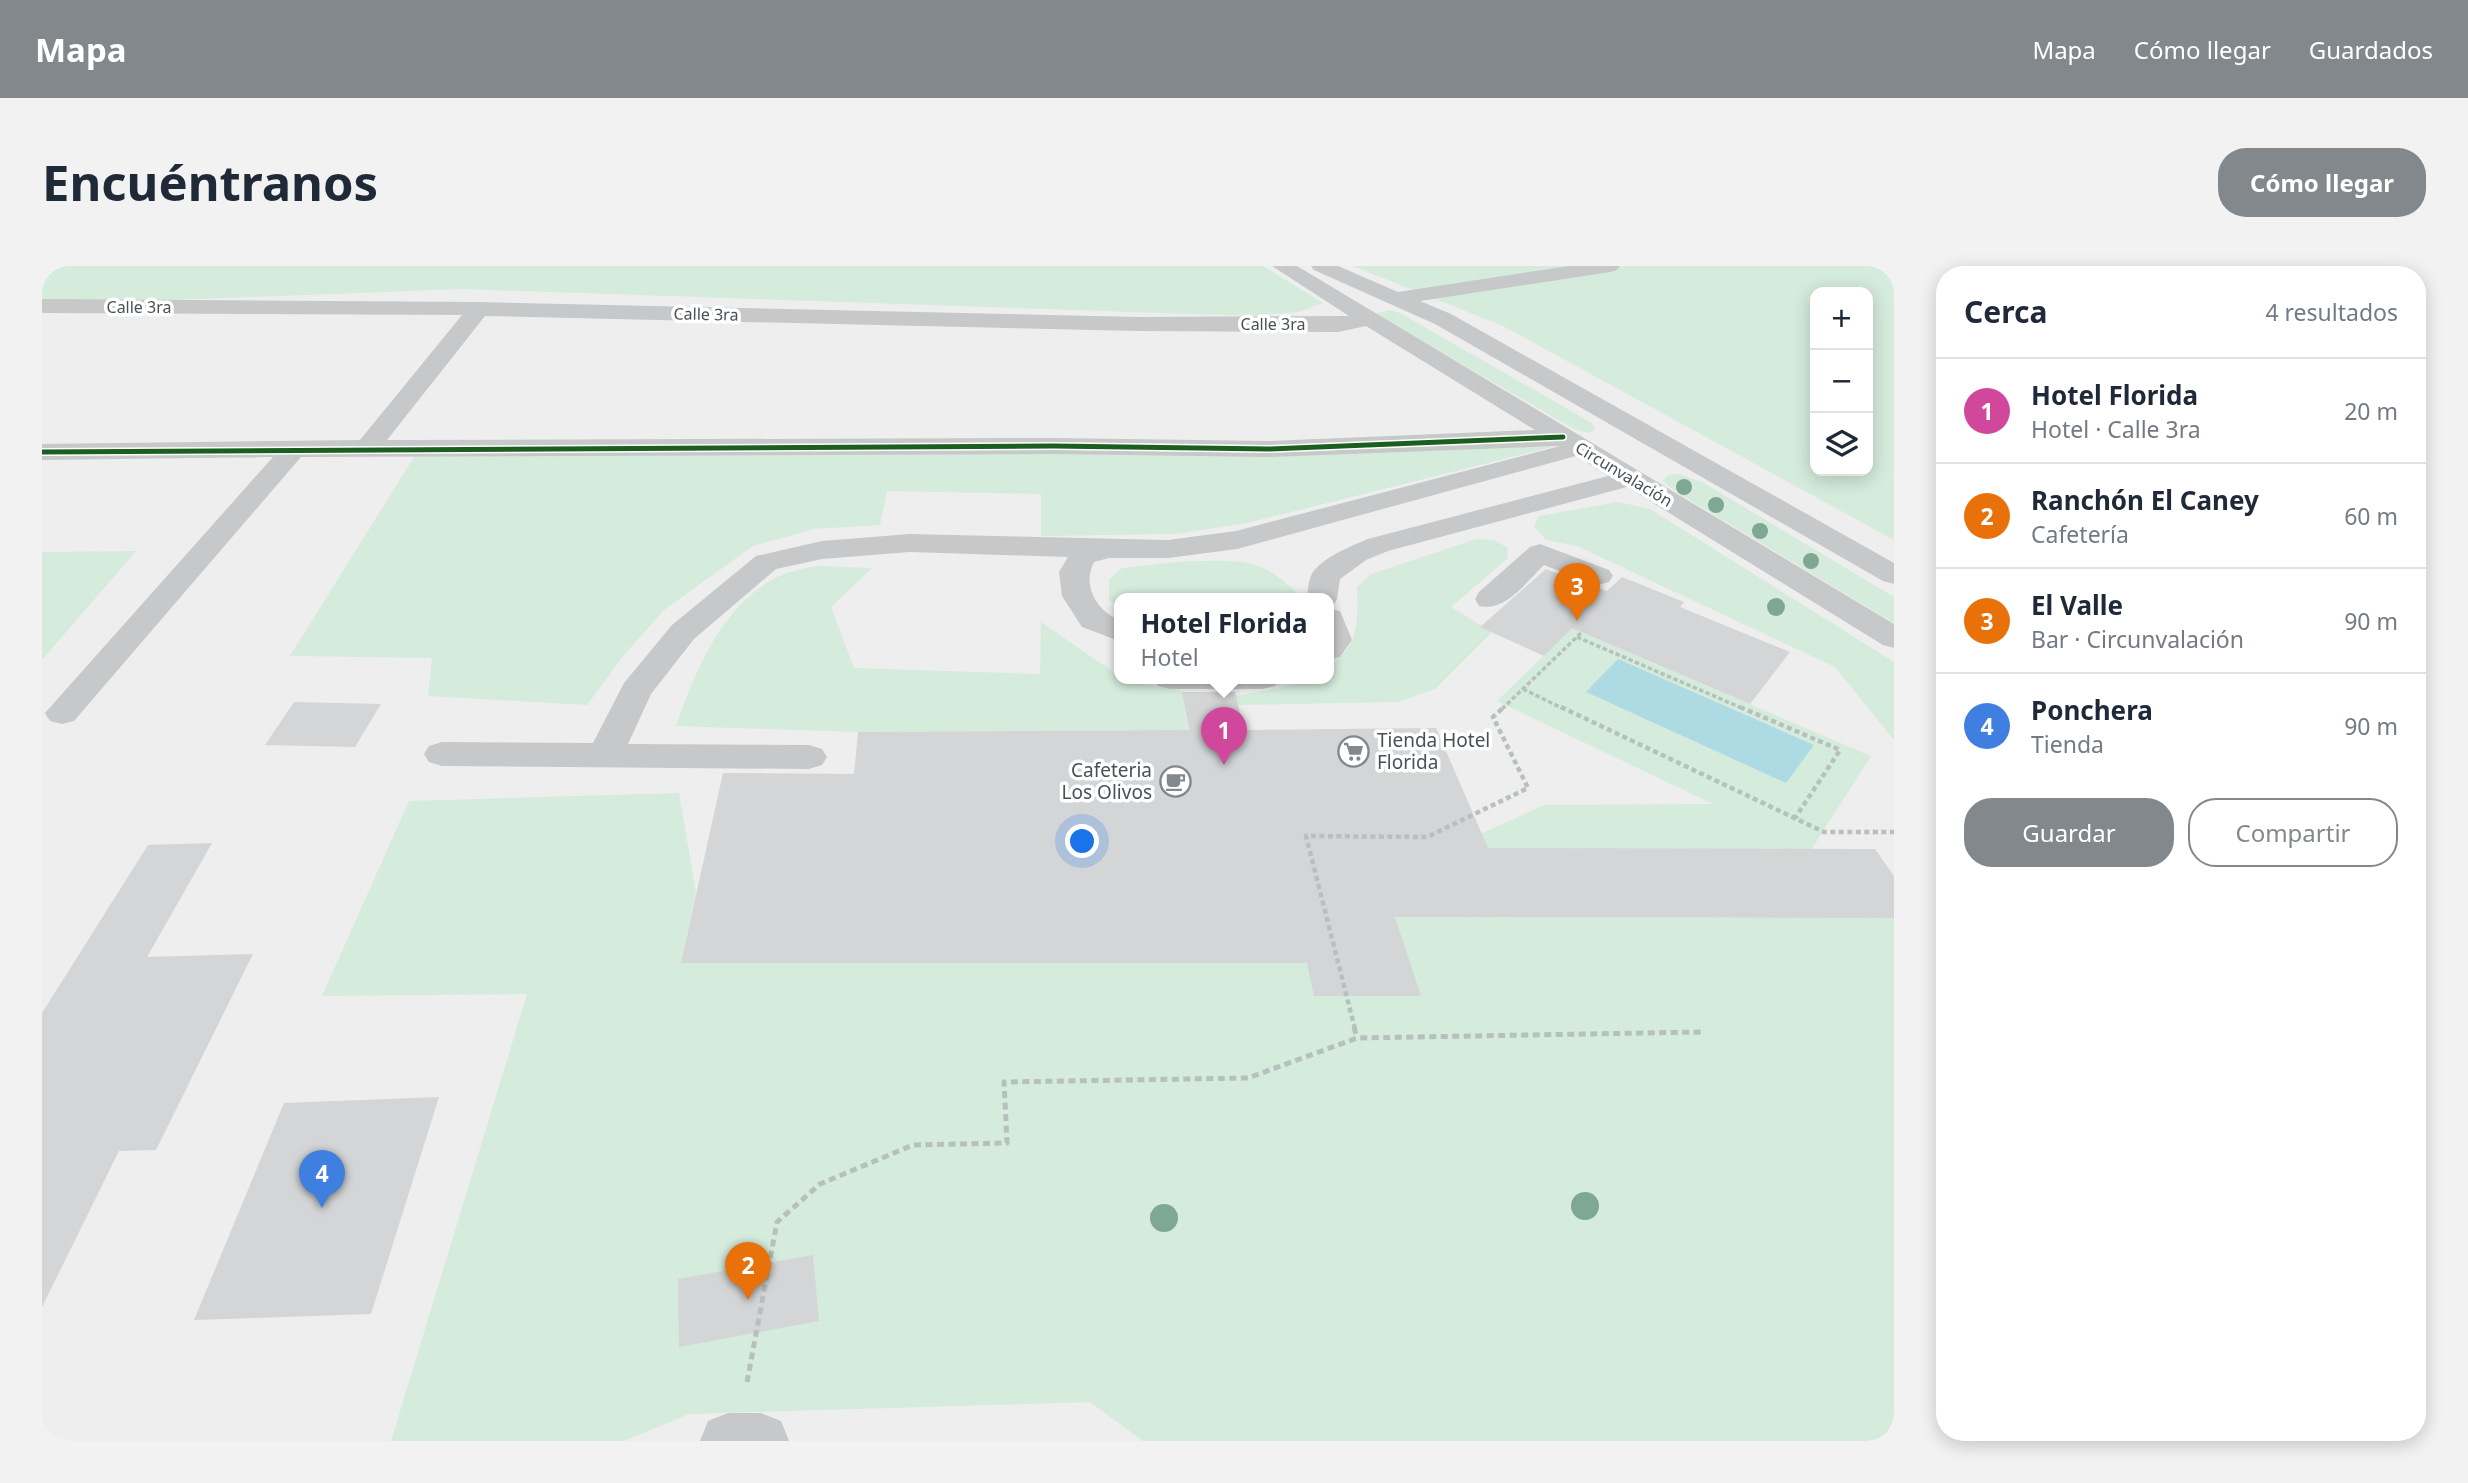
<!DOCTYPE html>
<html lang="es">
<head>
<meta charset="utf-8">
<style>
	:root { --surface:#fff; --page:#f2f2f3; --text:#1f2937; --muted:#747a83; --line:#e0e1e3; --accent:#82888c }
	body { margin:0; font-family:"Noto Sans",sans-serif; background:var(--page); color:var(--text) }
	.controls { position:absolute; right:21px; top:21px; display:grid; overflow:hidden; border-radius:14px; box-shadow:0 4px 18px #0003 }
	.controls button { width:63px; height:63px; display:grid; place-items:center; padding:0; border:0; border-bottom:2px solid var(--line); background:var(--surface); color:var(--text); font:35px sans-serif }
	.you { position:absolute; left:1041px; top:576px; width:24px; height:24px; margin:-18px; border:5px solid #fff; border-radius:50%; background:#1a73e8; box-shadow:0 0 0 10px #1a73e833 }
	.badge { display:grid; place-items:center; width:46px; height:46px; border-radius:50%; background:var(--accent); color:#fff; font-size:23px; font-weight:700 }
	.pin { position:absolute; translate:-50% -58px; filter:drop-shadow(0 2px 4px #0008) }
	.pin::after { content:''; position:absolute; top:37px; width:24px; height:21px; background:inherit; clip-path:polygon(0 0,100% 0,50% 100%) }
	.popup { position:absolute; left:1072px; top:327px; width:220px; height:91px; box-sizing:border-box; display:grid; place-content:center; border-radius:14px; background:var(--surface); filter:drop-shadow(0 2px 5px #0005); font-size:23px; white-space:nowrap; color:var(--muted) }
	.popup b { font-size:26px; color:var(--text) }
	.popup::after { content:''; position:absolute; left:50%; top:100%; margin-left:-14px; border:14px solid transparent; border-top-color:var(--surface) }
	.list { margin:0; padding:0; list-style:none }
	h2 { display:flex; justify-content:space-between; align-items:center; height:91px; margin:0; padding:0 28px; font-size:30px }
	h2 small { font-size:23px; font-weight:400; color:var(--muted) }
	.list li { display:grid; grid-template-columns:46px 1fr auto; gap:21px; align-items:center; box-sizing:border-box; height:105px; padding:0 28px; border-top:2px solid var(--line) }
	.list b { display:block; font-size:26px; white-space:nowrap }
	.list p { margin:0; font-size:23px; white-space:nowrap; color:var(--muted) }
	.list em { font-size:23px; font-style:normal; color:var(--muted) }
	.actions { display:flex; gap:14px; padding:21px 28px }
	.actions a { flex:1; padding:16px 0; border:2px solid var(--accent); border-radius:28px; text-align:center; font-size:24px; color:var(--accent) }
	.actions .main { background:var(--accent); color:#fff }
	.icon { flex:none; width:38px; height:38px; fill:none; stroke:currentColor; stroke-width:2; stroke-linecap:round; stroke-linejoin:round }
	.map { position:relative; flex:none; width:1852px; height:1175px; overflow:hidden; border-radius:28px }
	header { display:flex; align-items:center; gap:42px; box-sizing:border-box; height:98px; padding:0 35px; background:var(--accent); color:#fff }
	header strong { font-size:33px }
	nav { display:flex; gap:38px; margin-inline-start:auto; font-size:24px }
	.intro { display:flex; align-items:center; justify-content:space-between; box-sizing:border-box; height:168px; padding:0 42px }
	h1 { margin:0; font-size:49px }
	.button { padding:18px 32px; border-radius:28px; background:var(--accent); color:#fff; font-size:24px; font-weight:700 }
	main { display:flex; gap:42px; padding:0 42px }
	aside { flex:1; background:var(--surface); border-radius:28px; box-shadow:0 4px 18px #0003 }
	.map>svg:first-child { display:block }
	.green { fill:#d5ebdc; fill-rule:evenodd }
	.water { fill:#aedae4 }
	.building { fill:#d4d5d7 }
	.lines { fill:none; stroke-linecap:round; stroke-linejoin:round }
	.path-far2 { stroke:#b6c0bd; stroke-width:3.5; stroke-dasharray:4.5 2.5; stroke-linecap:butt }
	.path-far1 { stroke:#b6c0bd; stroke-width:4.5; stroke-dasharray:5 3.5; stroke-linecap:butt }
	.path { stroke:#b6c0bd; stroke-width:5; stroke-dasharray:7 4.5; stroke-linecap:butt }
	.minor { fill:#c6c8c9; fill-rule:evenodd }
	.cycleway-casing { stroke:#fff; stroke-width:8 }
	.cycleway { stroke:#1b5e20; stroke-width:5 }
	.tree { fill:#7ea892 }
	.labels { text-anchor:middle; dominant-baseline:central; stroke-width:7; stroke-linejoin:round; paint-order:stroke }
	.far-street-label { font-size:16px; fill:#485158; stroke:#fff }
	.poi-label { font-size:19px; fill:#485158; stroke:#fff; text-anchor:start }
</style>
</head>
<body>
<header>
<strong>Mapa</strong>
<nav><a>Mapa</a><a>Cómo llegar</a><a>Guardados</a></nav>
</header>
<div class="intro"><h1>Encuéntranos</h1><a class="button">Cómo llegar</a></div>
<main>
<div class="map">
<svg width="1852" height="1175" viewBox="0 0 1852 1175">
	<rect width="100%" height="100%" fill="#eee"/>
	<!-- green -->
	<path class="green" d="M0 0H1221L1281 37 1257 46 1208 50 419 23 0 39Z
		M1311 0H1852V274L1461 60ZM1773 26H1826V205H1773Z
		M1347 44 1358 47 1550 157 1553 163 1547 167 1532 163 1333 48Z
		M1510 181 1205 257 1134 268 999 270V228L845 225 838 259 772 263 711 280 622 344 582 389 545 439 386 430 390 392 248 390 374 188Z
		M1638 208 1662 217 1852 331V357L1636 227 1621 215 1626 209Z
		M1576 236 1608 243 1852 396V474L1793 401 1535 280 1504 274 1492 260 1497 250Z
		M1434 273 1452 274 1466 282 1465 293 1409 341 1450 366 1393 423 1356 436 1196 439 1194 430 1261 417 1266 413H1287V400C1318 379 1316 355 1315 321L1329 308Z
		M94 285 0 394V286Z
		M1144 295C1199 295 1217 289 1258 330L1257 333H1077V343L1067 334V314L1080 302Z
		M777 300 830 302 789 341 812 402 998 408 999 356 1077 410V413L1140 425 1146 464 816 466 634 460C653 405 680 339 735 311 748 305 763 302 777 300Z
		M1530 362 1829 490 1769 584 1408 582 1502 539 1671 538 1455 435Z
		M637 527 654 627 639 697H1265L1272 729 1378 730 1353 651 1852 652V1175H1101L1048 1136 647 1148 582 1175H349L485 728 280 730 367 535Z"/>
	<!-- water -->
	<path class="water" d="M1576 393 1772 479 1744 517 1544 426Z"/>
	<!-- building -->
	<path class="building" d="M1504 303 1565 325 1580 311 1642 336 1638 341 1748 386 1708 438 1530 362 1502 390 1438 361Z
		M1140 426H1193L1202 464 1394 462 1446 582 1833 583 1852 610V652L1353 651 1379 730H1272L1265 697H639L681 507 812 508 816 466 1147 464Z
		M252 436 339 438 313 481 223 479Z
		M170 577 105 691 211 688 114 884 77 885 0 1041V747L106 579Z
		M397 831 329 1048 152 1054 242 837Z
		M771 989 777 1055 637 1081 636 1013Z"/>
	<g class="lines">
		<!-- path-far2 -->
		<path class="path-far2" d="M1535 371 1702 443
			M1481 423 1522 443
			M1460 443 1540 366"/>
		<!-- path-far1 -->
		<path class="path-far1" d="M1519 441 1782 566H1852
			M1698 441 1798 484 1753 552
			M1313 763 1264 570 1385 571 1486 522 1451 451 1462 441"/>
		<!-- path -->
		<path class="path" d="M1312 761 1315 772
			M705 1116 735 956 778 918 871 879 965 877 962 816 1206 812 1315 772 1659 766"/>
		<!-- minor -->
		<path class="minor" d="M1230 0H1255L1852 358V382L1841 379 1585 221 1346 285 1324 294 1298 313 1295 333 1291 340H1287V333H1265C1266 326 1266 317 1269 310 1275 294 1311 279 1326 273L1566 210 1534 190 1195 283 1126 292H1067L1052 296C1040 319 1054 344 1077 354V375L1040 361 1020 330 1017 306 1026 291 868 286 780 293 734 303 652 373 609 428 586 478 767 479 780 483 785 491 780 499 767 503 400 500 387 496 382 488 387 480 400 476 551 477 582 417 630 359 714 290 780 275 868 268 1126 274 1194 265 1518 180 1227 191 1012 188 259 191 32 455 20 458 8 455 3 447 231 191 0 194V178L318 174 420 49 0 47V33L437 36 1096 51 1307 50ZM443 50 1096 65 1296 66 1324 60 1493 164 1227 175 1012 172 345 174Z
			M1269 0H1296L1356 26 1527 0H1578L1575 4 1568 6 1378 35 1409 48 1852 297V318L1841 315 1393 58 1272 4Z
			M1498 278 1567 304 1571 310 1567 316 1556 319 1545 316 1502 299C1484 316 1464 346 1437 340L1433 333 1437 326 1488 281Z
			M1287 343 1298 345 1310 374 1298 391 1287 394Z
			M1112 413H1237L1233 420 1221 423H1128L1116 420Z
			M686 1147H719L739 1155 747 1175H658L666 1155Z"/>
		<defs>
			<path id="cycleway" d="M0 186 1012 180 1227 183 1521 171"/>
		</defs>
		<!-- cycleway casing -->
		<use href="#cycleway" class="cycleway-casing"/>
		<!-- cycleway -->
		<use href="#cycleway" class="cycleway"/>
	</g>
	<!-- trees -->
	<g class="tree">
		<circle cx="1642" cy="221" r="8"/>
		<circle cx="1674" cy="239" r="8"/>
		<circle cx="1718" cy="265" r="8"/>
		<circle cx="1769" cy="295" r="8"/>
		<circle cx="1734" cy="341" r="9"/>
		<circle cx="1543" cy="940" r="14"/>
		<circle cx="1122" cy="952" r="14"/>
	</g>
	<!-- icons -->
	<defs>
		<symbol id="supermarket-ring" viewBox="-11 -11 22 22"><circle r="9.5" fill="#fff" stroke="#82888c" stroke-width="1.5"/><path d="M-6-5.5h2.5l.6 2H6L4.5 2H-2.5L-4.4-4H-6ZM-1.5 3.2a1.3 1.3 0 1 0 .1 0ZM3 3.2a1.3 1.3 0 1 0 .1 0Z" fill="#82888c"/></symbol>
		<symbol id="cafe-ring" viewBox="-11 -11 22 22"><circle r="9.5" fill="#fff" stroke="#82888c" stroke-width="1.5"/><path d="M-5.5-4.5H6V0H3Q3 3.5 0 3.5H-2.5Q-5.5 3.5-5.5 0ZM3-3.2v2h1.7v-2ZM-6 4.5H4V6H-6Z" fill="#82888c"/></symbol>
	</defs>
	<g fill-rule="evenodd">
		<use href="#supermarket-ring" x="1294" y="468" width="35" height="35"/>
		<use href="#cafe-ring" x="1116" y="498" width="35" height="35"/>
	</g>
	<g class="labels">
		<!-- far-street labels -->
		<g class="far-street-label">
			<text x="97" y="41">Calle 3ra</text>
			<text transform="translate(664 48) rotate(1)">Calle 3ra</text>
			<text x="1231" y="58">Calle 3ra</text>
			<text transform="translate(1582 208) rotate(31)">Circunvalación</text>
		</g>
		<!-- poi labels -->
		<g class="poi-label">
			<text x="1335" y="474">Tienda Hotel<tspan x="1335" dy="22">Florida</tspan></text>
			<text x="1110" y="504" text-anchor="end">Cafeteria<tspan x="1110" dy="22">Los Olivos</tspan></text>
		</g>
	</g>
</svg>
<div class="controls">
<button>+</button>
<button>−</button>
<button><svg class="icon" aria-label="layers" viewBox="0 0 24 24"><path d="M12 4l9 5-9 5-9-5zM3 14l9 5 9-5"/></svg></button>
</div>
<div class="you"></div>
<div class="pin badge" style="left:1182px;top:499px;background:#d1479c">1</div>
<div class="popup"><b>Hotel Florida</b>Hotel</div>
<div class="pin badge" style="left:706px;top:1034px;background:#e8710a">2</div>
<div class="pin badge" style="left:1535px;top:355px;background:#e8710a">3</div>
<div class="pin badge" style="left:280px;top:942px;background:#3f7fe0">4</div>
</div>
<aside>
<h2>Cerca<small>4 resultados</small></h2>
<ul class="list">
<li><span class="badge" style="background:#d1479c">1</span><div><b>Hotel Florida</b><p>Hotel · Calle 3ra</p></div><em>20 m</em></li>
<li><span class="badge" style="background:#e8710a">2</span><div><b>Ranchón El Caney</b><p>Cafetería</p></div><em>60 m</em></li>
<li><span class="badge" style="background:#e8710a">3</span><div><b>El Valle</b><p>Bar · Circunvalación</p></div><em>90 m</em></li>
<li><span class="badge" style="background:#3f7fe0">4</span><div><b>Ponchera</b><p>Tienda</p></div><em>90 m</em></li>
</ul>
<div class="actions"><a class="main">Guardar</a><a>Compartir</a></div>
</aside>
</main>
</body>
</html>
